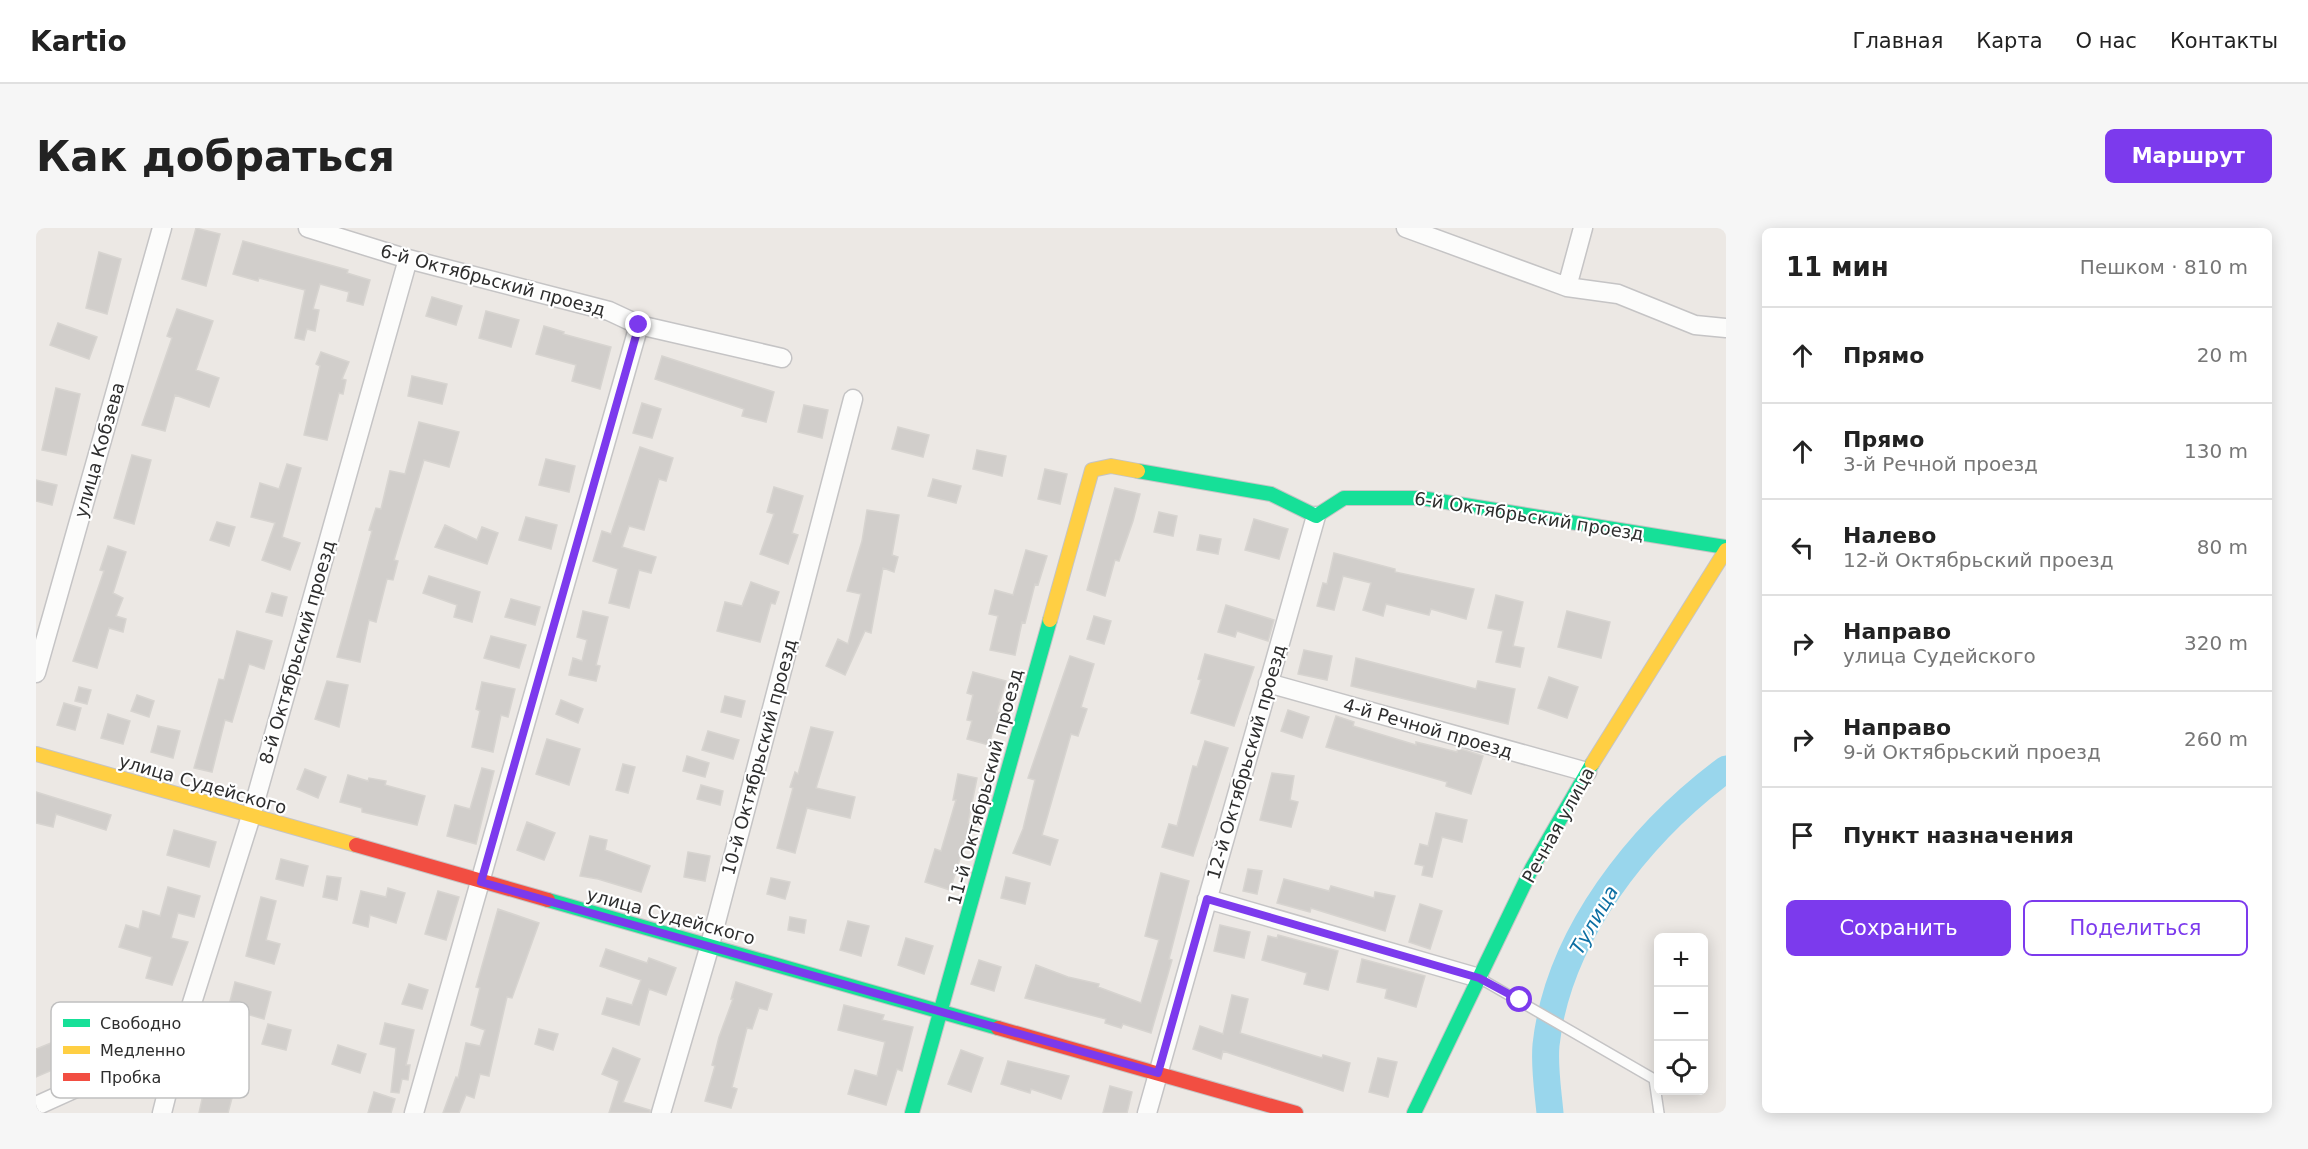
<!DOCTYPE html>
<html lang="ru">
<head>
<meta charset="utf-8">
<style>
	:root { --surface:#fff; --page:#f6f6f6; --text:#222; --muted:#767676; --line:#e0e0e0; --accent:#7c3aed }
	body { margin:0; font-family:"DejaVu Sans",sans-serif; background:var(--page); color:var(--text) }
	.controls { position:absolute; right:18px; bottom:18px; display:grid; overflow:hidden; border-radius:9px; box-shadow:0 3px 15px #0003 }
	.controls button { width:54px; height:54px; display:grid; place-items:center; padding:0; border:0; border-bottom:2px solid var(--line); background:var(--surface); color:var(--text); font:30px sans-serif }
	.stop { position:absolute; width:18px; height:18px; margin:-14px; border:4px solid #7c3aed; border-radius:50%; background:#fff }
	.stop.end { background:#7c3aed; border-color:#fff; box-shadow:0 2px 6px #0008 }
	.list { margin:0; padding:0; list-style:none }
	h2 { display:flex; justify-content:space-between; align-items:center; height:78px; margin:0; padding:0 24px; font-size:26px }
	h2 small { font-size:20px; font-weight:400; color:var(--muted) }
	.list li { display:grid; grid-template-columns:39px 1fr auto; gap:18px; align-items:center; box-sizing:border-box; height:96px; padding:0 24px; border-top:2px solid var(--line) }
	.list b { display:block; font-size:22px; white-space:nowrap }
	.list p { margin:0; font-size:20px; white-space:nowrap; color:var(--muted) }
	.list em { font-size:20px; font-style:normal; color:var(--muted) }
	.actions { display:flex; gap:12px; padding:18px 24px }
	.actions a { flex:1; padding:14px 0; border:2px solid var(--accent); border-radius:9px; text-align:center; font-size:21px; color:var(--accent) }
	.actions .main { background:var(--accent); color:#fff }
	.icon { flex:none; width:33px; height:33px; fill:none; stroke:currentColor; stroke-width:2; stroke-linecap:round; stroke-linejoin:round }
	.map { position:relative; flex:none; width:1690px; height:885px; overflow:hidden; border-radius:9px }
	header { display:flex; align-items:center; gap:36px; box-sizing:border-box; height:84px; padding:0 30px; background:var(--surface); border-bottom:2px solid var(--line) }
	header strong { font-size:28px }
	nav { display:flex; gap:33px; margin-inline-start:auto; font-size:21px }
	.intro { display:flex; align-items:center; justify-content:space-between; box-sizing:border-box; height:144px; padding:0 36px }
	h1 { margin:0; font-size:42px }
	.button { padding:15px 27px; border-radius:9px; background:var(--accent); color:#fff; font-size:21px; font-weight:700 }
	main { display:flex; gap:36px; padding:0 36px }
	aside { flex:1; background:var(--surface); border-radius:9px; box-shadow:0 3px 15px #0003 }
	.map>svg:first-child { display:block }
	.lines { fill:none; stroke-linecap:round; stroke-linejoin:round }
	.river { stroke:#99d6ec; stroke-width:27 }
	.building { fill:#d1cecb; stroke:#d7d4d0; stroke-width:1.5 }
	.lane-casing { stroke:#c5c4c5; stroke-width:12 }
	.street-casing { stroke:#c5c4c5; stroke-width:21 }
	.fast-casing { stroke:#c5c4c5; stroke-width:16 }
	.slow-casing { stroke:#c5c4c5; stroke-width:16 }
	.jam-casing { stroke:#c5c4c5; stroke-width:16 }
	.lane { stroke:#fcfcfb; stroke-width:9 }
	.street { stroke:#fcfcfb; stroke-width:18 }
	.fast { stroke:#16e098; stroke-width:14 }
	.slow { stroke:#ffcf43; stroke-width:14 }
	.jam { stroke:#f24e42; stroke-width:14 }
	.route { stroke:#7c3aed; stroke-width:8 }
	.labels { text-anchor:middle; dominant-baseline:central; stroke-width:4.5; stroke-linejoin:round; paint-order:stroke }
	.street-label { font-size:18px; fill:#2e2e2e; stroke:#fff }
	.water-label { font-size:20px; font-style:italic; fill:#0d6fa3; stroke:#fff }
	.key { fill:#fff; stroke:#c0c0c0; stroke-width:1.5 }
	.key-label { font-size:16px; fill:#2e2e2e }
</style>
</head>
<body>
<header>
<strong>Kartio</strong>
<nav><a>Главная</a><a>Карта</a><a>О нас</a><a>Контакты</a></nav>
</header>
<div class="intro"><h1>Как добраться</h1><a class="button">Маршрут</a></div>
<main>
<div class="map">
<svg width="1690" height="885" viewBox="0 0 1690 885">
	<rect width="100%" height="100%" fill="#ece8e4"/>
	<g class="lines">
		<!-- river -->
		<path class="river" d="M1514 885C1512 863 1508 839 1510 817 1522 707 1604 605 1690 541"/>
	</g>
	<!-- building -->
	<path class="building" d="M160 0 184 6 170 58 146 51Z
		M207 13 312 42 311 45 334 52 327 77 311 73 313 64 284 56 277 81 283 82 279 103 271 101 268 112 259 110 269 62 223 50 222 53 197 46Z
		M63 24 85 31 71 86 50 80Z
		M396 69 426 78 420 97 390 88Z
		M141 81 177 93 160 142 183 150 173 179 139 167 129 203 106 197 136 110 131 108Z
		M450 83 483 92 475 119 443 110Z
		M22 95 61 109 53 131 14 117Z
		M508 98 528 104 527 106 575 119 564 161 536 153 540 137 500 126Z
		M285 124 313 134 306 151 310 152 307 166 303 165 291 212 268 207 284 138 280 136Z
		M626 128 738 164 730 194 706 188 708 181 619 151Z
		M376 148 411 156 406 176 372 168Z
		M20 160 44 166 30 227 6 222Z
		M606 175 625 181 616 210 597 205Z
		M768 177 792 182 786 210 762 204Z
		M383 194 423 204 413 239 388 232 358 332 362 333 357 352 351 351 340 394 333 392 324 434 301 429 336 303 333 302 340 280 345 281 354 243 369 246Z
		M862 199 893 207 887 229 856 221Z
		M604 219 637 230 630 253 623 251 608 302 593 298 586 319 620 329 615 345 603 342 593 380 573 375 582 341 557 333 566 303 575 306Z
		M941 222 970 228 966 248 937 241Z
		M96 227 115 232 98 296 78 290Z
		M510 231 539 238 533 264 503 257Z
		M251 236 265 240 246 309 264 315 254 342 226 332 239 295 215 289 224 255 243 261Z
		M1009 241 1031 246 1024 276 1002 271Z
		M897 251 925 258 920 275 892 268Z
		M0 252 21 257 16 277 0 273Z
		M738 259 767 268 756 305 762 307 752 336 724 326 738 286 731 284Z
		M1079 260 1104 266 1097 293 1083 333 1079 332 1069 368 1051 362Z
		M831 282 863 287 856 327 862 329 858 344 847 340 835 405 829 403 809 447 790 438 802 411 812 416 825 366 811 363 826 313Z
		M1123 284 1141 288 1137 308 1118 304Z
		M490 289 521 297 515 321 483 312Z
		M1218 291 1252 301 1243 331 1209 322Z
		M181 294 199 299 193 318 174 312Z
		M409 297 441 312 446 299 462 305 451 336 399 319Z
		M1164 307 1185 311 1182 326 1161 322Z
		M72 318 90 324 77 365 87 370 80 388 90 391 87 404 73 400 61 440 37 433 68 343 64 342Z
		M990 322 1011 328 1002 357 999 356 989 395 986 394 979 427 954 422 962 388 953 386 959 362 977 367Z
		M1298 325 1359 341V344L1438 361 1430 391 1395 381 1393 387 1350 376 1347 388 1327 382 1335 355 1307 348 1298 382 1281 378 1287 355 1291 356Z
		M393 348 444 364 436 394 418 389 421 377 387 365Z
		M715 354 743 364 739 376 735 375 724 414 681 403 689 374 706 378Z
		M236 365 251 369 246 388 230 384Z
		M1460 367 1487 374 1477 418 1488 420 1484 439 1460 434 1467 403 1452 400Z
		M475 371 504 379 499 397 469 389Z
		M1190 377 1238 392 1232 413 1201 403 1199 409 1182 404Z
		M547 383 572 389 560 437 564 438 560 453 533 447 537 430 546 433 551 412 541 409Z
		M1531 383 1574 394 1565 430 1522 419Z
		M1058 388 1075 393 1068 416 1051 411Z
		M201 403 236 413 228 441 213 436 196 494 189 492 176 544 158 540 183 451 188 452Z
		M455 408 490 417 483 440 448 430Z
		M1268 422 1296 428 1291 452 1262 446Z
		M1169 426 1218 439 1198 498 1155 485 1165 452 1162 451Z
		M1034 428 1058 436 1045 479 1051 481 1042 508 1035 506 1006 607 1022 612 1014 637 977 625 987 601 999 552 992 550Z
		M1320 430 1440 461 1442 453 1479 461 1472 496 1315 458Z
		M937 444 970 453 961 484 969 486 965 500 958 498 953 517 931 511 936 493 931 492 937 467 931 465Z
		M1513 449 1542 459 1531 490 1502 480Z
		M291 453 312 457 303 499 279 491Z
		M446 454 479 461 472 489 465 487 457 524 436 519 444 483 440 481Z
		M43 459 55 462 51 476 39 473Z
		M101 467 118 473 113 489 95 483Z
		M689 468 709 473 705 489 685 484Z
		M525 472 547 481 542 495 520 486Z
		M28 475 45 480 39 502 21 497Z
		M1252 482 1273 489 1266 510 1245 503Z
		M72 486 94 493 87 516 65 510Z
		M1300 488 1318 494 1317 498 1380 517V514L1421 524 1422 520 1447 528 1435 566 1410 558 1411 554 1290 519Z
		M122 498 144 503 137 530 115 524Z
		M775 499 797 504 780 560 819 569 814 590 771 580 759 625 741 620 757 560 754 559 759 544 762 546Z
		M672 503 703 512 697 531 666 522Z
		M511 511 544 521 533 557 500 546Z
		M1169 513 1192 520 1157 628 1126 619 1133 596 1141 598 1157 538 1161 539Z
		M651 528 673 535 669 549 647 543Z
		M587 536 599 539 592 565 580 562Z
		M446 540 458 543 440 616 411 608 419 577 434 581Z
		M269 541 290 549 282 570 261 561Z
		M1236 545 1258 548 1254 572 1262 574 1255 599 1224 592Z
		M922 546 941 550 932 595 935 596 914 662 889 654 899 621 905 623 920 572H917Z
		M312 547 332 553 333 550 350 553 349 557 389 568 381 597 326 584V580L304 574Z
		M665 557 687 563 684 577 661 571Z
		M0 564 75 587 70 602 20 586 17 599 0 595Z
		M1400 585 1431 592 1426 614 1406 609 1396 649 1386 647 1388 638 1379 636 1384 616 1392 618Z
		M491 594 519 605 508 632 481 622Z
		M138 602 180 614 173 639 131 627Z
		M554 608 571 612 569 622 614 638 605 664 562 651 544 648Z
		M652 624 674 628 669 653 648 649Z
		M245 631 272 638 267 658 240 651Z
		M1212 641 1226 643 1221 666 1207 663Z
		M1125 645 1153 653 1133 731 1136 732 1115 805 1087 796 1085 800 1069 795 1070 791 989 770 1000 737 1032 749 1063 756 1062 759 1105 775 1123 712 1109 708Z
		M291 648 305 650 301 672 287 669Z
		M970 649 994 655 989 676 965 670Z
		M735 650 754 654 749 671 731 666Z
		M1248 651 1293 663 1295 658 1338 670 1339 664 1359 668 1349 703 1275 680 1274 684 1241 675Z
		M132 659 164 668 158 689 142 685 135 710 152 714 136 757 110 750 116 729 83 719 90 697 103 701 107 683 124 688Z
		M352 660 369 665 360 695 334 687 332 699 317 695 325 663 350 669Z
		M402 663 423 669 410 712 389 706Z
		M225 669 240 673 230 712 244 716 238 736 210 728Z
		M1384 676 1406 683 1394 721 1373 714Z
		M462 681 503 695 476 770 471 769 453 848 444 846 438 870 430 867 423 885H407L420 849 422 850 430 815 444 818 449 802 435 797 444 760 440 759Z
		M754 689 770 692 768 705 752 702Z
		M812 693 833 698 825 728 804 722Z
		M1184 697 1214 704 1208 730 1178 723Z
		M1242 707 1302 723 1292 762 1268 756 1271 745 1226 732 1232 708 1241 710Z
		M870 710 897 718 888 746 862 737Z
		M570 721 611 735 613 730 640 740 630 767 613 761 603 797 566 786 571 770 596 777 605 752 564 738Z
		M1326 731 1389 748 1380 779 1349 770 1351 761 1321 754Z
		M943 732 965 739 958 763 935 756Z
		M199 754 235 764 228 791 192 781Z
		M700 754 736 766 731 782 723 780 716 801 711 800 696 859 701 861 695 880 669 873 679 838 676 837 683 809 697 771H695Z
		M373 756 392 762 386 781 366 776Z
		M1196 767 1212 771 1204 805 1286 830 1287 827 1314 835 1307 863 1187 823 1185 831 1157 821 1164 798 1187 806Z
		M808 777 848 787 846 792 877 799 866 843 861 841 850 877 812 866 819 842 841 848 849 814 802 802Z
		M76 793 84 813 0 849V821L20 813 18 808 41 799 44 805Z
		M349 795 378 802 370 837H374L372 852 366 851 363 865 355 864 360 820 344 816Z
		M232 796 255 802 250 822 226 816Z
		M503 801 522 806 517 822 499 816Z
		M184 816 207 824 197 855H200L192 885H163L171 848 174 849Z
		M302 817 330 826 324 845 296 836Z
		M577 820 604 831 587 874 614 882V885H573L583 853 566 846Z
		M925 822 947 830 935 864 912 856Z
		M1342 830 1361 834 1352 869 1333 864Z
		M972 833 1033 848 1025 871 995 861 994 865 965 856Z
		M1074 858 1096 864 1091 885H1067Z
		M338 864 359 871 355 885H332Z"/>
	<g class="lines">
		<defs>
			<path id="lane" d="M1445 751 1618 851 1623 885"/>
			<path id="street" d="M272 0 372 31 573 83 603 97 746 130
				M1370 0 1531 59 1582 66 1659 97 1690 100
				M1531 59 1547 0
				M0 445 126 0
				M1232 455 1551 544
				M1171 671 1443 750
				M0 878 144 813
				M126 885 144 813 215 588 372 31
				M378 885 603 97
				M625 885 674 717 817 171
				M1111 885 1280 288"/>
			<path id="fast" d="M1102 243 1235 266 1280 288 1308 270H1385L1690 319
				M512 672 962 800
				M876 885 1014 392
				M1378 885 1496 640 1556 536"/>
			<path id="slow" d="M1014 392 1056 242 1075 238 1102 243
				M0 526 320 617
				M1556 536 1690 322"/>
			<path id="jam" d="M320 617 512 672
				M962 800 1260 885"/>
		</defs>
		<!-- lane casing -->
		<use href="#lane" class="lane-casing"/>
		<!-- street casing -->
		<use href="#street" class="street-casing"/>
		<!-- fast casing -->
		<use href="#fast" class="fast-casing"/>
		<!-- slow casing -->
		<use href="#slow" class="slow-casing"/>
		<!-- jam casing -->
		<use href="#jam" class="jam-casing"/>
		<!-- lane -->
		<use href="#lane" class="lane"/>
		<!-- street -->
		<use href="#street" class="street"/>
		<!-- fast -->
		<use href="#fast" class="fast"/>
		<!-- slow -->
		<use href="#slow" class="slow"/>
		<!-- jam -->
		<use href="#jam" class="jam"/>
	</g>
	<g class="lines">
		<!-- route -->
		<path class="route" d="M603 97 445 654 1122 845 1171 671 1443 750 1484 772"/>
	</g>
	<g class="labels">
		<!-- street labels -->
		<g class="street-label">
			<text transform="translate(457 52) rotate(15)">6-й Октябрьский проезд</text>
			<text transform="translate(63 222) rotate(-74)">улица Кобзева</text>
			<text transform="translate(1493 288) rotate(9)">6-й Октябрьский проезд</text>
			<text transform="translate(261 424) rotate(-74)">8-й Октябрьский проезд</text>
			<text transform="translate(1392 500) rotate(16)">4-й Речной проезд</text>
			<text transform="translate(723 529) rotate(-75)">10-й Октябрьский проезд</text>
			<text transform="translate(1210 534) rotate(-74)">12-й Октябрьский проезд</text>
			<text transform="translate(167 556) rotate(16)">улица Судейского</text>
			<text transform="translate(949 559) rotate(-75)">11-й Октябрьский проезд</text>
			<text transform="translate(1522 597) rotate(-61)">Речная улица</text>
			<text transform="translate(635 688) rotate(15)">улица Судейского</text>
		</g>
		<!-- water labels -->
		<g class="water-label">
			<text transform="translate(1558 692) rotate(-60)">Тулица</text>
		</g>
	</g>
	<!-- legend -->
	<rect x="15" y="774" width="198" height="96" rx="9" class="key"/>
	<rect x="27" y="791" width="27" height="8" fill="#16e098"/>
	<rect x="27" y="818" width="27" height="8" fill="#ffcf43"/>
	<rect x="27" y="845" width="27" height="8" fill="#f24e42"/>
	<g class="key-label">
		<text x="64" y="801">Свободно</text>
		<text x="64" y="828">Медленно</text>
		<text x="64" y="855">Пробка</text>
	</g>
</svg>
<div class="controls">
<button>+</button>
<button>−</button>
<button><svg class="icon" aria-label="locate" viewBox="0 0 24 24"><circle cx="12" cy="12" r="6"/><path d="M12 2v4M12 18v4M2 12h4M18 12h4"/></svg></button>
</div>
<div class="stop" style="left:1484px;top:772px"></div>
<div class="stop end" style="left:603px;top:97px"></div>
</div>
<aside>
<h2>11 мин<small>Пешком · 810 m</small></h2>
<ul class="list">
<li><svg class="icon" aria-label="ahead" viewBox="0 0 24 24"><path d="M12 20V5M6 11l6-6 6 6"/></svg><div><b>Прямо</b></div><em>20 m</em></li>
<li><svg class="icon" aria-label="ahead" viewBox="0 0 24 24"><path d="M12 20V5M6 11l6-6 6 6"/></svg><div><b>Прямо</b><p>3-й Речной проезд</p></div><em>130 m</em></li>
<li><svg class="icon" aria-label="left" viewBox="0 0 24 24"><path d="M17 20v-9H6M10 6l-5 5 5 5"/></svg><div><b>Налево</b><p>12-й Октябрьский проезд</p></div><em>80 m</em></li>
<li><svg class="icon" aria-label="right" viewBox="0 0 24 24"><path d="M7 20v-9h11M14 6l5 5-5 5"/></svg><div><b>Направо</b><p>улица Судейского</p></div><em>320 m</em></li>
<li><svg class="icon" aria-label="right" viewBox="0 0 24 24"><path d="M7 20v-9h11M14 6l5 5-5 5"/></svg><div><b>Направо</b><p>9-й Октябрьский проезд</p></div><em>260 m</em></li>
<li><svg class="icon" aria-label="arrive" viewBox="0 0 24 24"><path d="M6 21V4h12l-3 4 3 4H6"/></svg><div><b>Пункт назначения</b></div></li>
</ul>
<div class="actions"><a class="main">Сохранить</a><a>Поделиться</a></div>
</aside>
</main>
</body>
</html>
